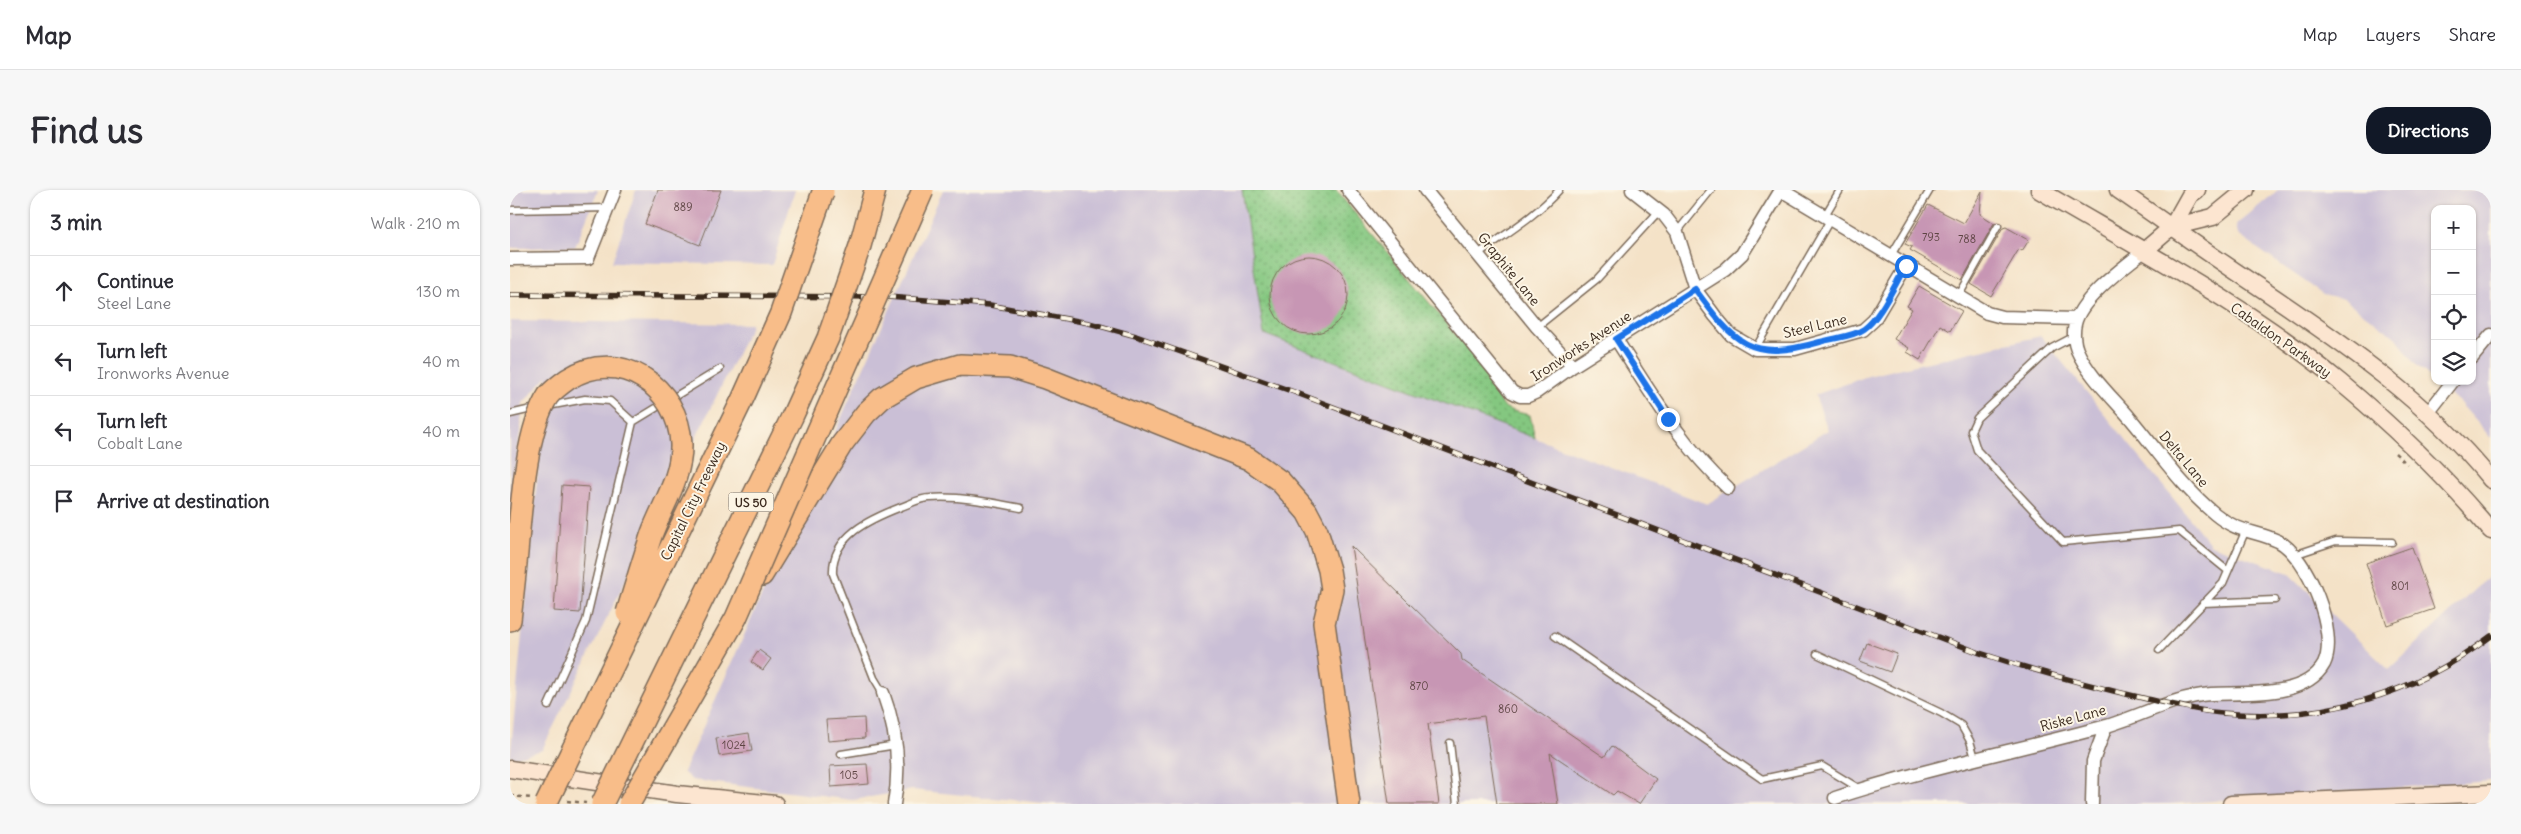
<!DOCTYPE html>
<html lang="en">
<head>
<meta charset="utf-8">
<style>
	:root { --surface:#fff; --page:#f7f7f7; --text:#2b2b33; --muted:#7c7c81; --line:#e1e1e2; --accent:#111827 }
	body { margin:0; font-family:Delius,sans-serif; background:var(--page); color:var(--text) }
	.controls { position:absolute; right:15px; top:15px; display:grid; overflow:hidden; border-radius:10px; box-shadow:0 1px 4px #0004 }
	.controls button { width:45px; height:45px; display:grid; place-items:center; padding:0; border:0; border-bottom:1px solid var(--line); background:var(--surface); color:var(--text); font:25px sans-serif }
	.stop { position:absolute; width:15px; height:15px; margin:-11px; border:4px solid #1a73e8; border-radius:50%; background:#fff }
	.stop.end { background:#1a73e8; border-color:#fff; box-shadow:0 1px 5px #0008 }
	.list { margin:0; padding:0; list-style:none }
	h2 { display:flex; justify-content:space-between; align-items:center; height:65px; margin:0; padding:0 20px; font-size:21px }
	h2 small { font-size:16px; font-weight:400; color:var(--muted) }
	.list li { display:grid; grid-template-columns:32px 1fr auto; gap:15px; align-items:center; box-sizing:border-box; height:70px; padding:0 20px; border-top:1px solid var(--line) }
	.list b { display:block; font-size:19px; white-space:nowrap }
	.list p { margin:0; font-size:16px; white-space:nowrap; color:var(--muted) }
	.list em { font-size:16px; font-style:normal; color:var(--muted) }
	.icon { flex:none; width:28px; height:28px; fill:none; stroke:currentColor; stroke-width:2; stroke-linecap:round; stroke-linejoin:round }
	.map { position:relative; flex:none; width:1981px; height:614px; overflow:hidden; border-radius:20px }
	header { display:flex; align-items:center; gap:30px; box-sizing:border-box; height:70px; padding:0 25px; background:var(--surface); border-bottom:1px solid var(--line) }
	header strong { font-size:24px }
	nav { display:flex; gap:28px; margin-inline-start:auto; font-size:18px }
	.intro { display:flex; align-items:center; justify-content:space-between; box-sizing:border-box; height:120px; padding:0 30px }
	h1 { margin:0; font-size:35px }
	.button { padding:12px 22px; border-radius:20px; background:var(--accent); color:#fff; font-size:18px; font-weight:700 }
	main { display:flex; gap:30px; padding:0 30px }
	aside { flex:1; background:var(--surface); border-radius:20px; box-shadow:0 1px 4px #0004 }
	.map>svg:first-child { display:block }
	.industrial { fill:#cabfd6 }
	.green { fill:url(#green-dots); stroke:#60784f }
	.building { fill:#c796b4 }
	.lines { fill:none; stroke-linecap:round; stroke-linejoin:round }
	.service-casing { stroke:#7c6a59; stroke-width:9 }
	.minor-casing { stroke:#7c6a59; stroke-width:15 }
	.secondary-casing { stroke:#7c6a59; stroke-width:19 }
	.motorway-casing { stroke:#7c6a59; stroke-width:24 }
	.path { stroke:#7c6a59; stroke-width:2.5; stroke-dasharray:4 4; stroke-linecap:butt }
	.service { stroke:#fff; stroke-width:6 }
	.minor { stroke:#fff; stroke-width:12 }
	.secondary { stroke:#fce5d0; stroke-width:16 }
	.motorway { stroke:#f8bd89; stroke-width:21 }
	.rail-casing { stroke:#3b2a1e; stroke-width:5.5 }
	.rail { stroke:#fcf5e5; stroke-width:4; stroke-dasharray:11; stroke-linecap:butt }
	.motorway-bridge-casing { stroke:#7c6a59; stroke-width:24; stroke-linecap:butt }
	.motorway-bridge { stroke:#f8bd89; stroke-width:21 }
	.route { stroke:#1a73e8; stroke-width:6 }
	.labels { text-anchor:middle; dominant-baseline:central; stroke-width:4; stroke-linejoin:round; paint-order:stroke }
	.number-label { font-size:11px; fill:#5e4544 }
	.shield { fill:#fcf5e5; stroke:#75675a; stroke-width:1 }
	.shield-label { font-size:12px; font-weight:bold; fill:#3b2a1e }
	.street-label { font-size:14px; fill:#3b2a1e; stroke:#fcf5e5 }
</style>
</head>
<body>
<header>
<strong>Map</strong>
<nav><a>Map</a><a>Layers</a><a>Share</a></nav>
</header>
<div class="intro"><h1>Find us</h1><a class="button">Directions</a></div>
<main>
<aside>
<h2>3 min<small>Walk · 210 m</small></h2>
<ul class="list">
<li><svg class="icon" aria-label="ahead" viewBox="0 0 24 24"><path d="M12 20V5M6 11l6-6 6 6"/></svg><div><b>Continue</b><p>Steel Lane</p></div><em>130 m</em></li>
<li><svg class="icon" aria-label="left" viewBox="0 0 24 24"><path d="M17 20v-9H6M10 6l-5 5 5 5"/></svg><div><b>Turn left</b><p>Ironworks Avenue</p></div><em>40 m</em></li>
<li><svg class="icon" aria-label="left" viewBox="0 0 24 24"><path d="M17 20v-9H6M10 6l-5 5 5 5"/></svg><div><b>Turn left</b><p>Cobalt Lane</p></div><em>40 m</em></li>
<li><svg class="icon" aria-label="arrive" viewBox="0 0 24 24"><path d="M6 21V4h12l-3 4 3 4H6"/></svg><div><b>Arrive at destination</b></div></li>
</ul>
</aside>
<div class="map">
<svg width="1981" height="614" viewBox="0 0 1981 614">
	<defs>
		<pattern id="green-dots" width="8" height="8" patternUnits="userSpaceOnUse" patternTransform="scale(1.25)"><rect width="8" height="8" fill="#84c780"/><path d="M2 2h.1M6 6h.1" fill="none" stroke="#6da268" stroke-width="1.8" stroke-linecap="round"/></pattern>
	</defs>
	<rect width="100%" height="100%" fill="#fcf5e5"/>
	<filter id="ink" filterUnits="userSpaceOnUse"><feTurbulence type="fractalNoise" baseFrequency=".02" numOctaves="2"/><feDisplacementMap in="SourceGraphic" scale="10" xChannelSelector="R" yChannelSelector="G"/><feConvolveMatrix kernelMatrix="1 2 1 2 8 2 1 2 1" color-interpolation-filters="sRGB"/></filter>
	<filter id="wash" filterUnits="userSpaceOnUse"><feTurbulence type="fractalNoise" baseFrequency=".0096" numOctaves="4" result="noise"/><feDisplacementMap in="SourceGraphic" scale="20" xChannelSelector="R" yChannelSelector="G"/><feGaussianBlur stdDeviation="1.12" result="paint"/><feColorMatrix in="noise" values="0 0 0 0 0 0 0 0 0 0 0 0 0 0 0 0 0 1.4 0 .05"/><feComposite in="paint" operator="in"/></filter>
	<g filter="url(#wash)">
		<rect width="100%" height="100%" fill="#f4e2c7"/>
		<!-- industrial -->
		<path class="industrial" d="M0 0H88L65 57 0 58Z
			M126 0H285L262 75 102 72Z
			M433 0H732L754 144 1197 314 1318 240 1305 205 1358 186 1531 146 1701 355 1779 383 1879 480 1981 384V591L1660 614H544L402 600 343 610 182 590 173 582Z
			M1768 0H1981V248L1950 213 1925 191H1962V19H1925V191L1904 173 1888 149 1834 109 1813 104 1728 45 1726 35Z
			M0 131 242 134 32 560 0 569 37 186 13 213 0 332Z"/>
		<!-- green -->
		<path class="green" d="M732 0H826L979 185C994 215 982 217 1020 225L1025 248 754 144Z"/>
		<g id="blocks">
			<!-- building -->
			<path class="building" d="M148 0H211L190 55 135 34Z
				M1472 1 1470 24 1484 33 1452 90 1400 60 1402 57 1395 54 1418 15 1454 33Z
				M1496 37 1519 50 1512 61 1509 59 1481 106 1461 94 1493 38Z
				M760 105a39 39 0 1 1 78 0a39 39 0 1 1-78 0Z
				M1409 96 1452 121 1440 141 1430 135 1410 170 1397 162 1399 158 1384 149 1402 119 1397 116Z
				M52 295 79 297 70 423 44 421Z
				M841 356 951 464 952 470 1094 567 1102 556 1146 589 1129 614 1107 601 1103 605 1040 563 1048 614H987L974 526 918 534 929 614H879Z
				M1902 357 1924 419 1877 435 1856 373Z
				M1357 453 1387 464 1380 482 1350 471Z
				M249 460 261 469 253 480 241 472Z
				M354 528 355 548 318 551 316 530Z
				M239 543 242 561 209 566 206 548Z
				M357 574 359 594 321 597 320 576Z"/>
		</g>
	</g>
	<g filter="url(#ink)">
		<use href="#blocks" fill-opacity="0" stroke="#7c6a59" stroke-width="1"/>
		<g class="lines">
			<defs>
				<path id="service" d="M0 20 98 18
					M1314 27 1330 0
					M1167 42 1201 0
					M968 64C995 44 1026 26 1049 0
					M1380 67 1420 0
					M1448 107 1488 36
					M1027 137 1087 89 1149 21
					M1565 146 1542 158 1467 228 1461 241 1467 260 1553 352 1669 341 1718 381
					M1245 159 1320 30
					M38 216 75 209 100 211 123 232 76 431 38 516
					M0 224 26 218
					M123 232 210 179
					M1784 365 1826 351 1882 352
					M1693 413 1765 410
					M1045 446 1252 589 1312 576 1350 599
					M1649 460 1713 393 1735 342
					M1307 464 1431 523 1451 535 1460 551 1465 568
					M373 503 364 488 323 384C321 346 360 329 391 317 400 314 410 308 420 308 451 306 480 312 511 318
					M940 553 947 614
					M331 564 386 555"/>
				<path id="minor" d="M838 0 1002 202 1010 206H1018L1027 202 1063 176 1215 80 1232 64 1271 0
					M915 0 1027 137 1063 176
					M1122 0 1154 25 1167 42 1185 99 1205 126 1221 145 1245 159H1285L1353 140 1364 130 1396 76
					M1271 0 1477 123 1492 127 1566 129
					M0 69 78 68 105 0
					M1106 149C1140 202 1172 256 1218 298
					M1962 168 1981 145
					M1918 223 1943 191
					M373 503C386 538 391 577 384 614
					M1325 608C1413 579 1504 561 1593 537 1630 527 1662 507 1701 504 1735 502 1795 509 1814 474 1829 444 1798 366 1768 351 1744 340 1728 343 1705 324 1672 297 1647 260 1620 228 1602 207 1578 185 1567 160 1564 153 1563 142 1565 134 1570 109 1614 77 1634 61
					M1582 614 1583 571 1596 536"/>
				<path id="secondary" d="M1529 0C1631 60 1738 116 1830 192 1884 237 1936 287 1981 341
					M1608 0C1656 33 1703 67 1752 99 1835 155 1917 211 1981 290
					M1662 37 1703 27 1736 0
					M1634 61 1662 37 1680 5 1687 0
					M0 579 167 604 265 614
					M1721 614 1981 603"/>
				<path id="motorway" d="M252 385 332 254 356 223 372 208 406 188 450 175 500 177 535 188 739 269 770 291 797 322 807 341 819 380 822 399 814 433 839 614
					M0 430 5 384"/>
			</defs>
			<!-- service casing -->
			<use href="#service" class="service-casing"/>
			<!-- minor casing -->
			<use href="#minor" class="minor-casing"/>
			<!-- secondary casing -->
			<use href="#secondary" class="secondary-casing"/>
			<!-- motorway casing -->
			<use href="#motorway" class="motorway-casing"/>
			<!-- path -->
			<path class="path" d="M1885 263 1897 274
				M0 606 22 608
				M57 611 76 613"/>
			<!-- service -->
			<use href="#service" class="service"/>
			<!-- minor -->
			<use href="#minor" class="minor"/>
			<!-- secondary -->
			<use href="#secondary" class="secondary"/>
			<!-- motorway -->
			<use href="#motorway" class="motorway"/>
			<defs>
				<path id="rail" d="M0 105 378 107 480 115 579 133 626 146 784 202 1470 463C1525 481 1581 496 1637 509 1662 514 1686 521 1712 523 1810 532 1903 506 1981 446"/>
			</defs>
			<!-- rail casing -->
			<use href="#rail" class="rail-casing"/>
			<!-- rail -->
			<use href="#rail" class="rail"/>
			<defs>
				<path id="motorway-bridge" d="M5 384C10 338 13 244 38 206 43 200 51 194 58 189 109 156 169 197 171 254 172 287 153 314 142 343 133 370 125 397 117 423
					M36 614 233 208 271 123 313 2
					M92 614 282 227 318 148 350 56 365 0
					M119 614 226 428 413 0"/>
			</defs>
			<!-- motorway-bridge casing -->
			<use href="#motorway-bridge" class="motorway-bridge-casing"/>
			<!-- motorway-bridge -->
			<use href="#motorway-bridge" class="motorway-bridge"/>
		</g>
	</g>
	<g class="lines" filter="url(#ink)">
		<!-- route -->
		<path class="route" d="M1158 229 1106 149 1185 99C1225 154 1240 172 1310 152 1323 148 1343 147 1354 139 1370 128 1385 94 1396 76"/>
	</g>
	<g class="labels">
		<!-- number labels -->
		<g class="number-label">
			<text x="173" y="17">889</text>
			<text x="1421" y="47">793</text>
			<text x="1457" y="49">788</text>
			<text x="1890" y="396">801</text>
			<text x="909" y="496">870</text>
			<text x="998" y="519">860</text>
			<text x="224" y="555">1024</text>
			<text x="339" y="585">105</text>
		</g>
		<!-- shield labels -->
		<rect class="shield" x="218.5" y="302.5" width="45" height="19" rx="4"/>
		<g class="shield-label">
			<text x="241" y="312">US 50</text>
		</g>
		<!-- street labels -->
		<g class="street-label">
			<text transform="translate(999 79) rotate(51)">Graphite Lane</text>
			<text transform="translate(1305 136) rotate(-13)">Steel Lane</text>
			<text transform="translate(1771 150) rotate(35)">Cabaldon Parkway</text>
			<text transform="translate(1071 156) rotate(-33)">Ironworks Avenue</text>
			<text transform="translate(1674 269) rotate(50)">Delta Lane</text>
			<text transform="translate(183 311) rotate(-64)">Capital City Freeway</text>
			<text transform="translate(1563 528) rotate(-15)">Riske Lane</text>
		</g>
	</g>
</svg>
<div class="controls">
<button>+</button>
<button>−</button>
<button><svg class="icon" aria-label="locate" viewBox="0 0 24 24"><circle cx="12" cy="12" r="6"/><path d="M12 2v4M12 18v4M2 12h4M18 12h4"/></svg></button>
<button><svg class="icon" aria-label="layers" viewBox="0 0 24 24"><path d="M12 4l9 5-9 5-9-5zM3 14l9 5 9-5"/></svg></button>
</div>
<div class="stop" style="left:1396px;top:76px"></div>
<div class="stop end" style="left:1158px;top:229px"></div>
</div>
</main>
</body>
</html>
